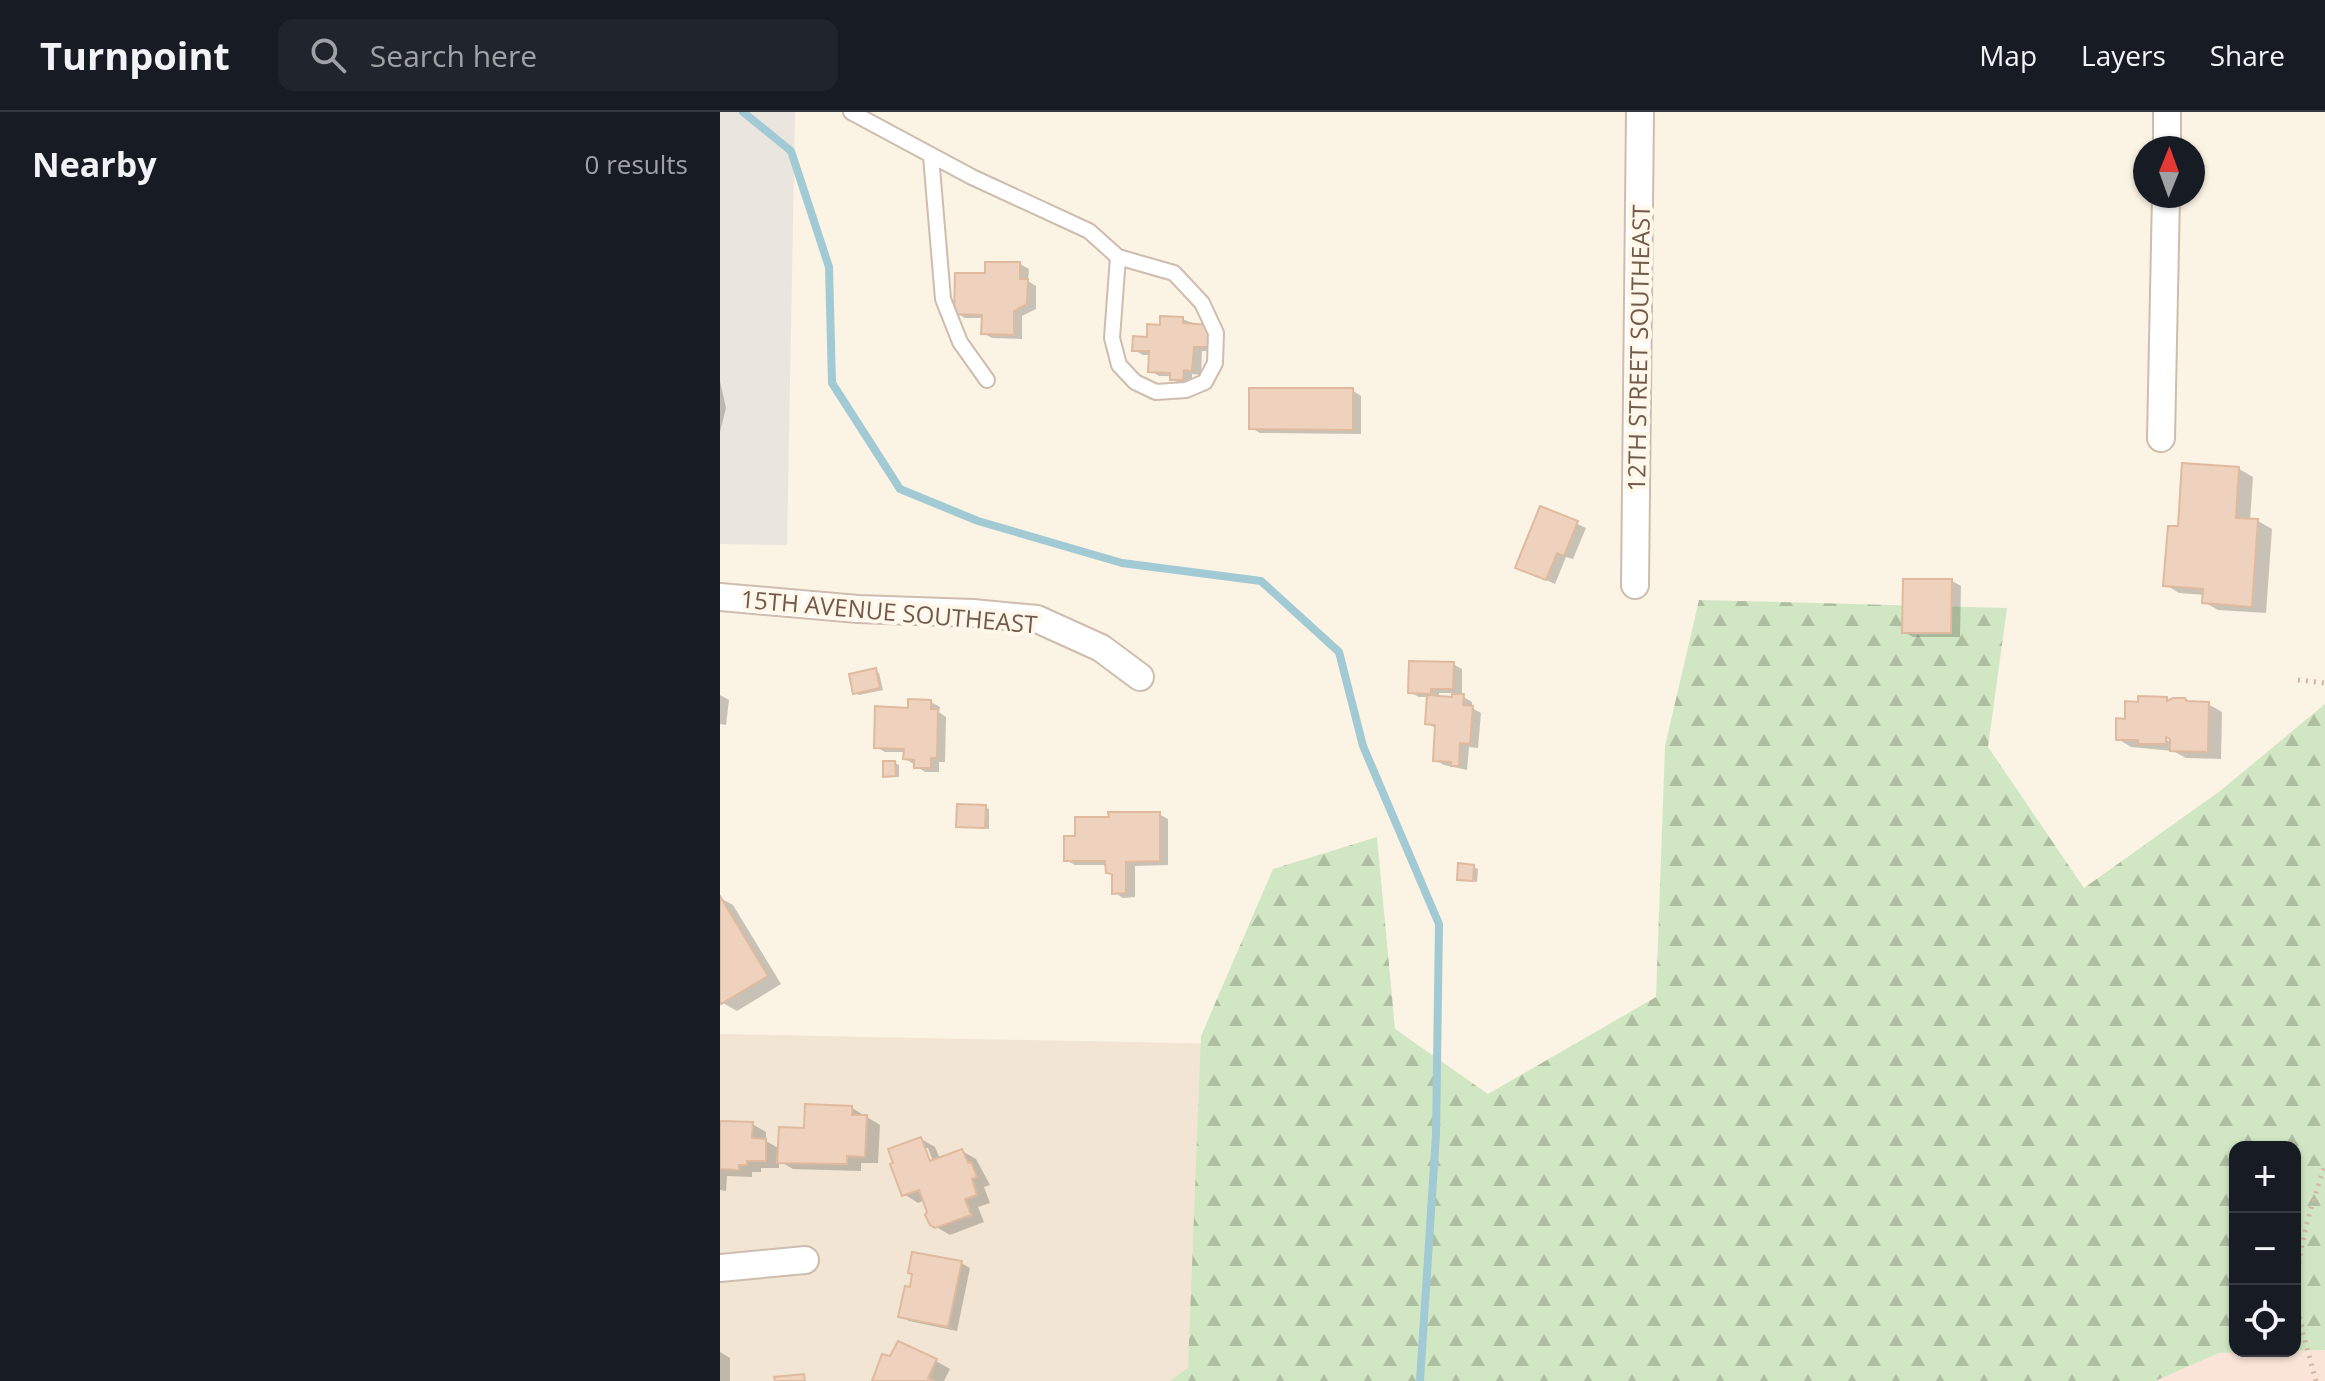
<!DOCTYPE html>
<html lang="en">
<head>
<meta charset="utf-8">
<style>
	:root { --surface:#171b24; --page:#20242c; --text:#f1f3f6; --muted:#9ea1a6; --line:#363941 }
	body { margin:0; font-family:"Open Sans",sans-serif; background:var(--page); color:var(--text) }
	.controls { position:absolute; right:24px; bottom:24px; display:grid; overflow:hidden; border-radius:16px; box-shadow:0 2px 6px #0004 }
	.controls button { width:72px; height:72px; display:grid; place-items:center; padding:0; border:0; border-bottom:2px solid var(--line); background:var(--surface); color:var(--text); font:40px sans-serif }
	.compass { position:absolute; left:1413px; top:24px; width:72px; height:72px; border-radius:50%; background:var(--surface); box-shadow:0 2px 6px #0004; rotate:1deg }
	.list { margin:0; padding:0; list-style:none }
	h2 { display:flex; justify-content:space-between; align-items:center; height:104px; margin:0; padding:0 32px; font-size:34px }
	h2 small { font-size:26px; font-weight:400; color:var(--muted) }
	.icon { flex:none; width:44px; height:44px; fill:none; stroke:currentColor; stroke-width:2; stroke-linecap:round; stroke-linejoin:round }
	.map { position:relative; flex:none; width:1605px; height:1269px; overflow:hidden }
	header { display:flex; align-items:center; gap:48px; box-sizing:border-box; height:112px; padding:0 40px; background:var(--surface); border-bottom:2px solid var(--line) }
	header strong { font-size:38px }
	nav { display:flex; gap:44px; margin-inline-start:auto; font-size:28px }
	.search { width:560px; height:72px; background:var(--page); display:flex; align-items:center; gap:20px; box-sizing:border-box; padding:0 28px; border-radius:16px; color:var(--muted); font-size:30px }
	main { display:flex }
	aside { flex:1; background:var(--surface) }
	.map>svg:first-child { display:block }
	.residential { fill:#f2e5d3 }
	.commercial { fill:#fae4d8 }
	.industrial { fill:#eae5de }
	.forest { fill:url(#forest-firs); fill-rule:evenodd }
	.shadow { fill:#0003; fill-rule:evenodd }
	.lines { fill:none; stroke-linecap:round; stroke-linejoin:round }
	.stream { stroke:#a1cad4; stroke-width:8 }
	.building { fill:#eed2bd; stroke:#e0ba9f; stroke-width:2 }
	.lane-casing { stroke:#cebdae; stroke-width:18 }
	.street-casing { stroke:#cebdae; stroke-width:30 }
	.path { stroke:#d3b6a1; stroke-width:5; stroke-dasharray:2 6; stroke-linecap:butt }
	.lane { stroke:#fff; stroke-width:14 }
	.street { stroke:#fff; stroke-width:26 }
	.labels { text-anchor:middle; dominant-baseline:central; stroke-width:8; stroke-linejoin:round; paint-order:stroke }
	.street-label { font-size:24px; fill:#715a4b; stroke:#fef7ea }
</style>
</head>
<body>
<header>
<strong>Turnpoint</strong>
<div class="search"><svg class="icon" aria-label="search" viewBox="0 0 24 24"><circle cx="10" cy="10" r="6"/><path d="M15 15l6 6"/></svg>Search here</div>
<nav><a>Map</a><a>Layers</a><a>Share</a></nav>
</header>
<main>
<aside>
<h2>Nearby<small>0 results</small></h2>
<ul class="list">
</ul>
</aside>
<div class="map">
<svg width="1605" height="1269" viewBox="0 0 1605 1269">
	<defs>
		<pattern id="forest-firs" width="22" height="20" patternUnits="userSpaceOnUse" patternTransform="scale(2)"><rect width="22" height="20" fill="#d1e7c4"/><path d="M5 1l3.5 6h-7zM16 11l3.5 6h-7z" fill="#aebea1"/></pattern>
	</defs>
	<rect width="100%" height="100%" fill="#fbf3e4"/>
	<!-- residential -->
	<path class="residential" d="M0 922 507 932 501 1269H0Z"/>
	<!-- commercial -->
	<path class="commercial" d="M1605 1238V1269H1435L1499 1241Z"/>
	<!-- industrial -->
	<path class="industrial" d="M0 0H75L67 433 0 432Z"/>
	<!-- forest -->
	<path class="forest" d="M979 488 1287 496 1268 635 1364 776 1500 679 1605 592V1238L1499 1241 1435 1269H450L468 1256 481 924 553 757 657 725 675 917 768 982 936 885 945 634ZM1515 1035H1575V1239H1515Z"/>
	<!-- shadow -->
	<path class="shadow" d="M300 152 309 157 308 169 316 174V197L302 204V227L272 226 263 221 264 206H245L236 201 267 163Z
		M462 207 498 220 497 239H482L481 263 472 262V272H461L452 267V264H439L431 259V243H423L414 238 442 215Z
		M0 269 6 296 0 320Z
		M632 278 641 284V322L540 321 531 316Z
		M1519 357 1533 365 1530 409H1538L1552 417 1546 501 1498 498 1484 490 1485 483 1459 481 1446 473 1460 416Z
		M821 396 866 416 853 447 846 445 835 472 797 455Z
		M1232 469 1241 474 1240 525H1193L1184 520Z
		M733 552 742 557V584L752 590V596L761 601 758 636 749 635 747 658 724 653 715 648 717 617 707 611 709 585H699L690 580ZM719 581H734V587L719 586Z
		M155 559 159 561 163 578 139 583 135 581Z
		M0 583 9 588 6 613 0 612Z
		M1447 587 1488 592 1502 600 1501 647 1466 646 1453 639 1411 635 1398 627 1407 609ZM1437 622 1452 626V631Z
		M211 590 220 595 219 600 226 605 225 650H219V660H205L196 654 185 646 186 640H165L156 635 190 598Z
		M175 651 179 653V665L165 664Z
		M265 695 269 697V717L238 714Z
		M439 702 448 707V753L415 754V785L403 786 394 780V764L388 760 387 753H355L346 748 357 726Z
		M754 755 758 757 757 770 739 767Z
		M0 786 13 793 61 872 17 899 3 891 0 886Z
		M132 996 160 1013 158 1051H141V1059L73 1057 59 1049V1056H41V1060H32V1065L7 1064 6 1079 0 1078V1011L32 1012 46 1020V1029L60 1037 86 1018Z
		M201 1027 215 1035 220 1047 242 1039 256 1047 270 1073 264 1075 270 1091 258 1095 264 1110 230 1123 211 1112 205 1088 198 1091 184 1082ZM203 1036H208L216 1057 212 1059Z
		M241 1151 250 1156 237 1219 189 1209 181 1204 191 1177Z
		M0 1240 10 1246V1269H0Z
		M216 1249 230 1257 224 1269H155Z"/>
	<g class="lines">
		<!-- stream -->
		<path class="stream" d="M23 0 71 39 109 155 112 271 180 377 258 409 402 451 541 469 619 540 643 634 719 812 716 1023 700 1269"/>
	</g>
	<!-- building -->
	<path class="building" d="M265 150H300V167H308L307 192 294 199V223L261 222 262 203 234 202 235 161H265Z
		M440 204 463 205V211L489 213 488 235H474L472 259 464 258 463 268H450V261L428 260 429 239H412L413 224 427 225V212L440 213Z
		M529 276H633V318L529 317Z
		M1462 351 1519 355 1516 406 1538 407 1532 495 1482 491 1483 477 1443 474 1448 414H1458Z
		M820 394 858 409 844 444 837 441 826 468 795 456Z
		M1183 467H1232L1231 521H1182Z
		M689 549 734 550 733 577H711V582L688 581Z
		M156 556 160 576 133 582 129 562Z
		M732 582H744L743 593 753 594 750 632 740 631 739 654H731V650L713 649 715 613 705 612 707 583 732 585Z
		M1418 584 1447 585V589L1453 586H1465L1467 589 1489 590 1488 640 1450 639V627L1446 625V632H1418V628H1396V606L1405 607V589L1418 590Z
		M188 587 211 588V597H218L217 646H211V656H194V648L183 647 184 637 154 636 155 594 188 596Z
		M163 649H175L176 664 163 665Z
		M237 692 266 693 265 716 236 715Z
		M388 700H440V749L406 750V781L392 782V762L386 761 385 749H344V724H355V705H389Z
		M738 751 754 753 753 769 737 768Z
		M0 784 48 864 1 892 0 890Z
		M85 992 132 994V1003H147L145 1045 127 1044V1052L57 1051 59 1015 84 1016Z
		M0 1009 33 1010 32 1026 46 1027V1049H27V1053H19V1058L0 1057Z
		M201 1025 210 1049 242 1037 248 1051 251 1050 257 1065 252 1067 257 1083 245 1087 251 1103 215 1116 210 1113 205 1103 207 1100 199 1078 182 1084 170 1052 173 1051 168 1037Z
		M192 1140 242 1149 228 1215 178 1205 185 1174 190 1175 192 1162 188 1161Z
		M178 1229 217 1247 208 1266 214 1269H152L162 1242 170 1244Z
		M84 1262 85 1269H55L54 1265Z"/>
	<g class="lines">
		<defs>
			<path id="lane" d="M131 0 252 65 369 119 398 145 454 161 482 191 496 221 495 251 485 270 466 278 436 280 415 270 399 253 392 226 398 145
				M211 44 223 187 240 230 267 268"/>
			<path id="street" d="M1447 36V0
				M1441 326 1446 84
				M915 473 920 0
				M0 485 138 497 253 501 317 507 381 536 420 565
				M0 1156 85 1148"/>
		</defs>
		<!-- lane casing -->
		<use href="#lane" class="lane-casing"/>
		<!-- street casing -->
		<use href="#street" class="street-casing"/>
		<!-- path -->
		<path class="path" d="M1578 568 1605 571
			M1596 1269C1590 1247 1583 1224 1579 1202 1571 1155 1590 1097 1605 1053"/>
		<!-- lane -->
		<use href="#lane" class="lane"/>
		<!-- street -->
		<use href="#street" class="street"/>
	</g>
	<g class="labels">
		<!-- street labels -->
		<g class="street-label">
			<text transform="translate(918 236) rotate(-89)">12TH STREET SOUTHEAST</text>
			<text transform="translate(169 499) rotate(5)">15TH AVENUE SOUTHEAST</text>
		</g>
	</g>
</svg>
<div class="controls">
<button>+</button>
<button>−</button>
<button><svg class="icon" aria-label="locate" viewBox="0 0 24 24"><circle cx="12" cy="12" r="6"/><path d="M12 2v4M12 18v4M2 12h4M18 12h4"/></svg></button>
</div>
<svg class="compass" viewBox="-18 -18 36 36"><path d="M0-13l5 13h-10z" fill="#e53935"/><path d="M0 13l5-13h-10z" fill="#9ea1a6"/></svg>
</div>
</main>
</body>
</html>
